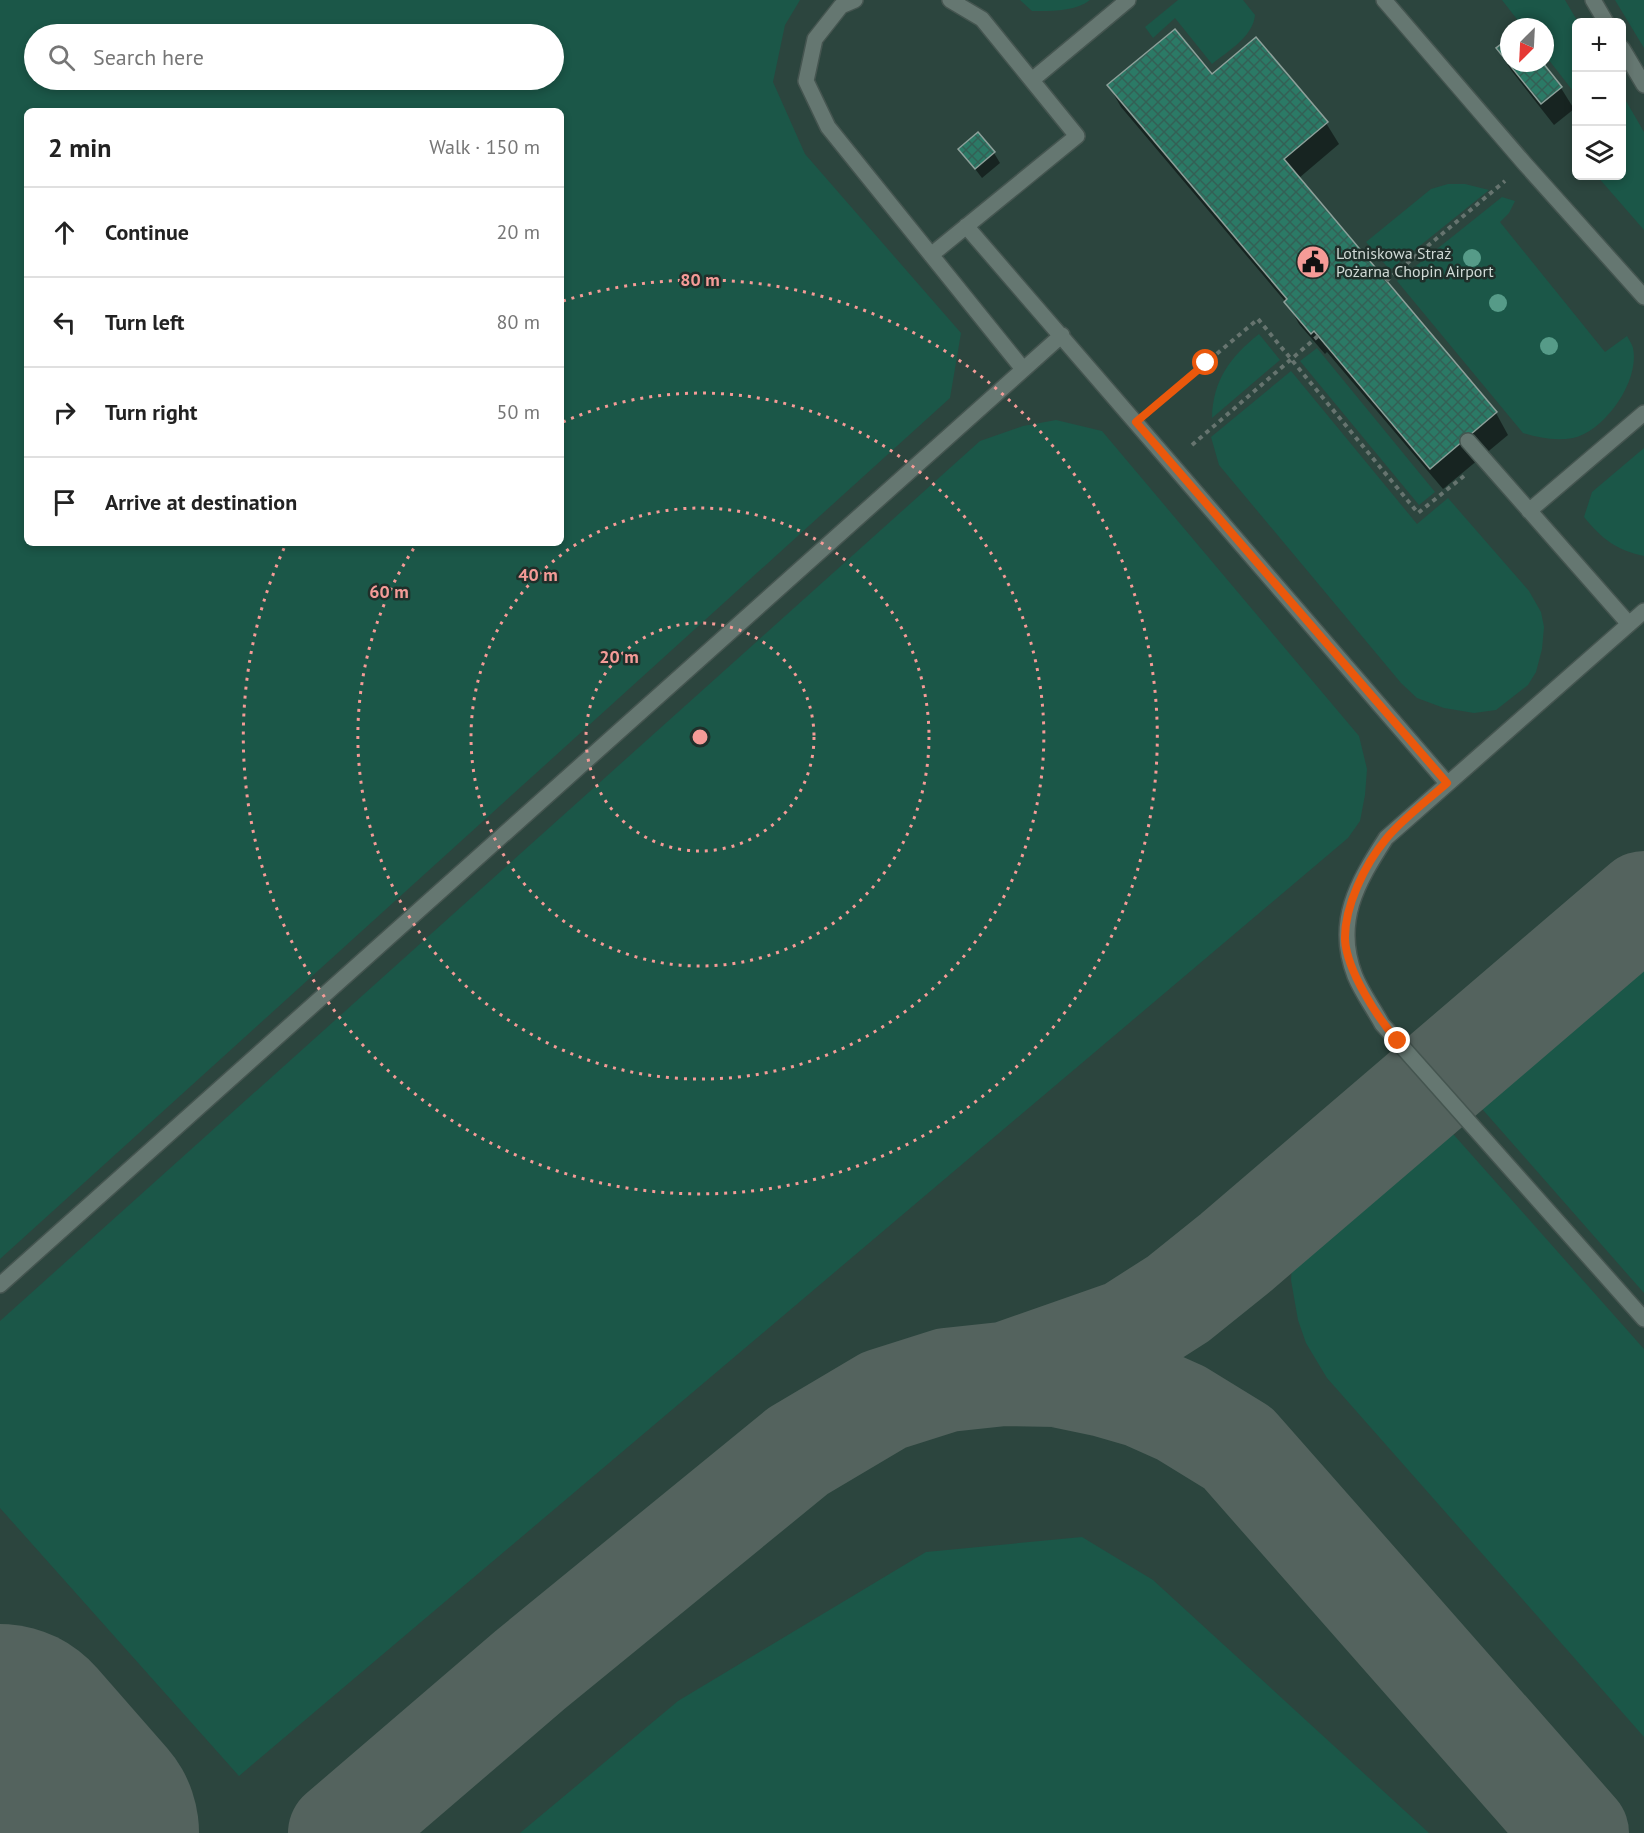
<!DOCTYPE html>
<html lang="en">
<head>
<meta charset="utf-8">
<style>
	:root { --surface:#fff; --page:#f6f6f6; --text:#222; --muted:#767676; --line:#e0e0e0 }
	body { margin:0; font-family:"PT Sans",sans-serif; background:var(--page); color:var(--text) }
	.controls { position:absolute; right:18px; top:18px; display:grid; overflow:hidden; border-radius:9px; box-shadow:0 3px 9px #0003 }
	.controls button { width:54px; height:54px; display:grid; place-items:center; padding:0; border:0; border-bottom:2px solid var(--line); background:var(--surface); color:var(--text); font:30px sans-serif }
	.compass { position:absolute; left:1500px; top:18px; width:54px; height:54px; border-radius:50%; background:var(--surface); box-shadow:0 3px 9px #0003; rotate:204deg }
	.stop { position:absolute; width:18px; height:18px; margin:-14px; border:4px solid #ea580c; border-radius:50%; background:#fff }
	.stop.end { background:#ea580c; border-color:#fff; box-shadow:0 2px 6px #0008 }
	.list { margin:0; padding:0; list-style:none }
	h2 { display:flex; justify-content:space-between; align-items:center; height:78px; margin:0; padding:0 24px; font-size:26px }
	h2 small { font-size:20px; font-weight:400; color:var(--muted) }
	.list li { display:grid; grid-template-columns:39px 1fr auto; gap:18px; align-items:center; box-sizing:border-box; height:90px; padding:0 24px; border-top:2px solid var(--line) }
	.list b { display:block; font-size:22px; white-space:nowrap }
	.list em { font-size:20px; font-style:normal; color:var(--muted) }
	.icon { flex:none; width:33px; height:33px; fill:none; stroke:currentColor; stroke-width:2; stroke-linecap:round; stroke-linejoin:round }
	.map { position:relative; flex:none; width:1644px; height:1833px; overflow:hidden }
	.search { position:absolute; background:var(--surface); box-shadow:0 3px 9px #0003; left:24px; top:24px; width:540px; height:66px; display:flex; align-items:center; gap:15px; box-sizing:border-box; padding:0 21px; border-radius:33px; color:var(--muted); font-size:22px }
	.panel { position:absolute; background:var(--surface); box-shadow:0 3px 9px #0003; left:24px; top:108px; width:540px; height:438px; border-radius:9px }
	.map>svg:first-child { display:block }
	.built { fill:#2c453e; fill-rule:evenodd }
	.grass { fill:#1b5748; fill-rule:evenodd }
	.shadow { fill:#0007 }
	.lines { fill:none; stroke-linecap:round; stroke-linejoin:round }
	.taxiway { stroke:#54635e; stroke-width:104 }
	.runway { stroke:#54635e; stroke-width:258 }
	.building { fill:url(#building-cross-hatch); stroke:#8da09a; stroke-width:1.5 }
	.lane-casing { stroke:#455550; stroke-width:18 }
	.path { stroke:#66746f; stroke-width:4; stroke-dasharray:4.5 4.5; stroke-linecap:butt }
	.lane { stroke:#657771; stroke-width:15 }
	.tree { fill:#569b88 }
	.route { stroke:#ea580c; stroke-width:8 }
	.ring { fill:none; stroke:#f59b97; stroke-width:3; stroke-dasharray:3 6 }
	.labels { text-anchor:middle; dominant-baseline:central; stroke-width:5; stroke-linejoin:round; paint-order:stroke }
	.poi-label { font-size:16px; fill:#cfd9d5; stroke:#1f2f2a; text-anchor:start }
	.centre { fill:#f59b97; stroke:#1f2f2a; stroke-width:3 }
	.ring-label { font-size:18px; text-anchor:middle; font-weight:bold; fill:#f59b97; stroke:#1f2f2a; stroke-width:5; stroke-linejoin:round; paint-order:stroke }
</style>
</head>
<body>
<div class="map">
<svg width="1644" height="1833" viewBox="0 0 1644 1833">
	<defs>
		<pattern id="building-cross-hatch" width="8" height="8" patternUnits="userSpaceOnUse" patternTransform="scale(1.5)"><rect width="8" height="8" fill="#2b7a66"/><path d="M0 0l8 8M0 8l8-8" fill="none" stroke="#346055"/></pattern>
	</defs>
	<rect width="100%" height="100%" fill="#293934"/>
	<!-- built -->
	<path class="built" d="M0 0H1644V1833H0ZM1576 22H1622V176H1576ZM1509 27H1545V63H1509ZM34 34H554V80H34ZM27 111H561V543H27Z"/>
	<!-- grass -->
	<path class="grass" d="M0 0H800L785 25 773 82 805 154 961 333 950 398 0 1259ZM34 34H554V80H34ZM27 111H561V543H27Z
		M1020 0H1090C1075 12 1050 11 1032 11Z
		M1178 0H1243L1255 15C1253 37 1228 51 1212 64L1175 18 1153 38 1145 27Z
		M1502 0H1565L1578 22H1576V95L1545 55V27H1523Z
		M1615 0H1644V48Z
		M1622 94 1644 132V230L1597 176H1622Z
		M1448 184H1465L1489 190 1390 270 1366 242 1431 189Z
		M1502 197 1515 201 1509 213 1500 222 1605 352 1627 336C1629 340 1632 344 1633 348 1640 381 1605 431 1573 438 1555 441 1540 438 1523 433L1397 281Z
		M1259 334 1280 360 1212 418C1213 380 1230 357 1259 334Z
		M1317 348 1435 492 1419 505 1300 361Z
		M1291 371 1417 524 1448 498 1529 591 1541 612 1544 627 1542 649 1536 672 1528 685 1496 710 1474 713 1444 708 1417 698 1401 683 1219 465 1211 437Z
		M1056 420 1102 431 1359 736 1367 769 1365 795 1360 821 1348 838 239 1776 0 1508V1321L980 441 1023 426Z
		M1644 448V556C1616 550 1602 539 1584 517L1592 492Z
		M1644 925V1293L1469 1094 1466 1082 1468 1076Z
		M1430 1108 1644 1349V1737L1327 1378 1306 1343 1298 1320 1291 1280 1293 1245 1303 1223 1351 1176Z
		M1082 1537 1153 1580 1429 1833H520L678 1701 926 1552Z"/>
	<!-- shadow -->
	<path class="shadow" d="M1509 40V63H1541L1561 88 1574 109 1554 125 1511 70 1498 49Z
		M1212 76 1326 123 1339 144 1299 178 1496 413 1508 435 1443 489 1327 352 1325 354 1299 324 1289 306 1121 107 1109 86Z
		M960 149 994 153 1000 163 982 178Z"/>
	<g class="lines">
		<!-- taxiway -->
		<path class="taxiway" d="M1011 1372 1128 1331 1178 1299 1234 1254 1644 903
			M14 1770 40 1833
			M340 1833 530 1670 798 1451 884 1400 947 1380 1003 1374 1057 1375 1105 1385 1143 1396 1181 1413 1238 1448 1577 1833"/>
		<!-- runway -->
		<path class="runway" d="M0 1753 70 1833"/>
	</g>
	<!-- building -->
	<path class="building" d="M1175 29 1212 74 1256 37 1328 122 1284 159 1497 412 1430 469 1314 331 1311 334 1284 302 1287 299 1107 85Z
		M1509 38V63H1543L1562 87 1541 104 1496 48Z
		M978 132 995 152 975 169 958 149Z"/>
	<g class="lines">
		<defs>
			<path id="lane" d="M855 0 841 6 815 39 806 81 828 127 1023 369
				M1384 0 1525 164 1644 297
				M1593 0 1606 22
				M1622 48 1644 85
				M1032 80 1128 0
				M966 226 1447 783
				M931 255 1077 136 982 19 950 0
				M1468 441 1629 624
				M1529 511 1644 413
				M1644 611 1386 838C1357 883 1334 922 1355 976 1362 993 1374 1009 1382 1024L1644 1319
				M0 1285 1062 335"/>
		</defs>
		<!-- lane casing -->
		<use href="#lane" class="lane-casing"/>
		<!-- path -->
		<path class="path" d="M1386 281 1505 181
			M1155 406 1258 319 1418 513 1464 476
			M1192 445 1318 336"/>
		<!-- lane -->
		<use href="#lane" class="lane"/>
	</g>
	<!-- trees -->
	<g class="tree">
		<circle cx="1472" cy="258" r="9"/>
		<circle cx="1498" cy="303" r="9"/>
		<circle cx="1549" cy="346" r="9"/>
	</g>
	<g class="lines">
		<!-- route -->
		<path class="route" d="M1206 363 1136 422 1447 783C1428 800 1401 820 1386 839 1365 864 1344 907 1345 940 1347 971 1378 1019 1398 1041"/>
	</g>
	<!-- distance rings -->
	<g class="ring">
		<circle cx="700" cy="737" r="114"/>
		<circle cx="700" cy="737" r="229"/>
		<path d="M563 422A343 343 0 1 1 416 545"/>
		<path d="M563 301A457 457 0 1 1 286 544"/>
	</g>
	<!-- icons -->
	<defs>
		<symbol id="civic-disc" viewBox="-11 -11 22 22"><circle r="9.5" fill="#f59b97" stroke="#1f2f2a"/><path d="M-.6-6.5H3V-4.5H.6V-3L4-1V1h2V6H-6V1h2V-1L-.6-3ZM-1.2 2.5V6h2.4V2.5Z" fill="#111"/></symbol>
	</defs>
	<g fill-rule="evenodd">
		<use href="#civic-disc" x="1294" y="243" width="38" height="38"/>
	</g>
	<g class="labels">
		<!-- poi labels -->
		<g class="poi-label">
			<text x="1336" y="253">Lotniskowa Straż<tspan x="1336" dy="18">Pożarna Chopin Airport</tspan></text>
		</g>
	</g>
	<circle cx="700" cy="737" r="9" class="centre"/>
	<g class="ring-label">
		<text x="700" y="286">80 m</text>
		<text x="538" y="581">40 m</text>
		<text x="389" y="598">60 m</text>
		<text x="619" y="663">20 m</text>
	</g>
</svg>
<div class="controls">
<button>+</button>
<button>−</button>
<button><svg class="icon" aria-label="layers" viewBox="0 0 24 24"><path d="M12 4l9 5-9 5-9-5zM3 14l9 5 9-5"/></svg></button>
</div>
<svg class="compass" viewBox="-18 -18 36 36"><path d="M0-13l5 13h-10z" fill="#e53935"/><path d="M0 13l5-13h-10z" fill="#767676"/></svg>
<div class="stop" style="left:1206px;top:363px"></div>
<div class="stop end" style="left:1398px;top:1041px"></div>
<div class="search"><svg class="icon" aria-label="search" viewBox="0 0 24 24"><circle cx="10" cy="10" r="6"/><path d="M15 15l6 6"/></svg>Search here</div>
<section class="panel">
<h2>2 min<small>Walk · 150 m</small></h2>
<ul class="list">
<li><svg class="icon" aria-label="ahead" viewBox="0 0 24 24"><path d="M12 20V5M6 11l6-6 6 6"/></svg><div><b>Continue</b></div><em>20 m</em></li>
<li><svg class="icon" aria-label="left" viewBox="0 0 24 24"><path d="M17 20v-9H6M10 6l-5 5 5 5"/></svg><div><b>Turn left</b></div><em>80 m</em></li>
<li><svg class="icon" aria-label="right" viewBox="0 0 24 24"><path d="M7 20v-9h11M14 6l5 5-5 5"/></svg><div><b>Turn right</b></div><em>50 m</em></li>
<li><svg class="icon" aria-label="arrive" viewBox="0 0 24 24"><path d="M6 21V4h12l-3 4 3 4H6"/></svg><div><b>Arrive at destination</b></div></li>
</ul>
</section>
</div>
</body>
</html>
